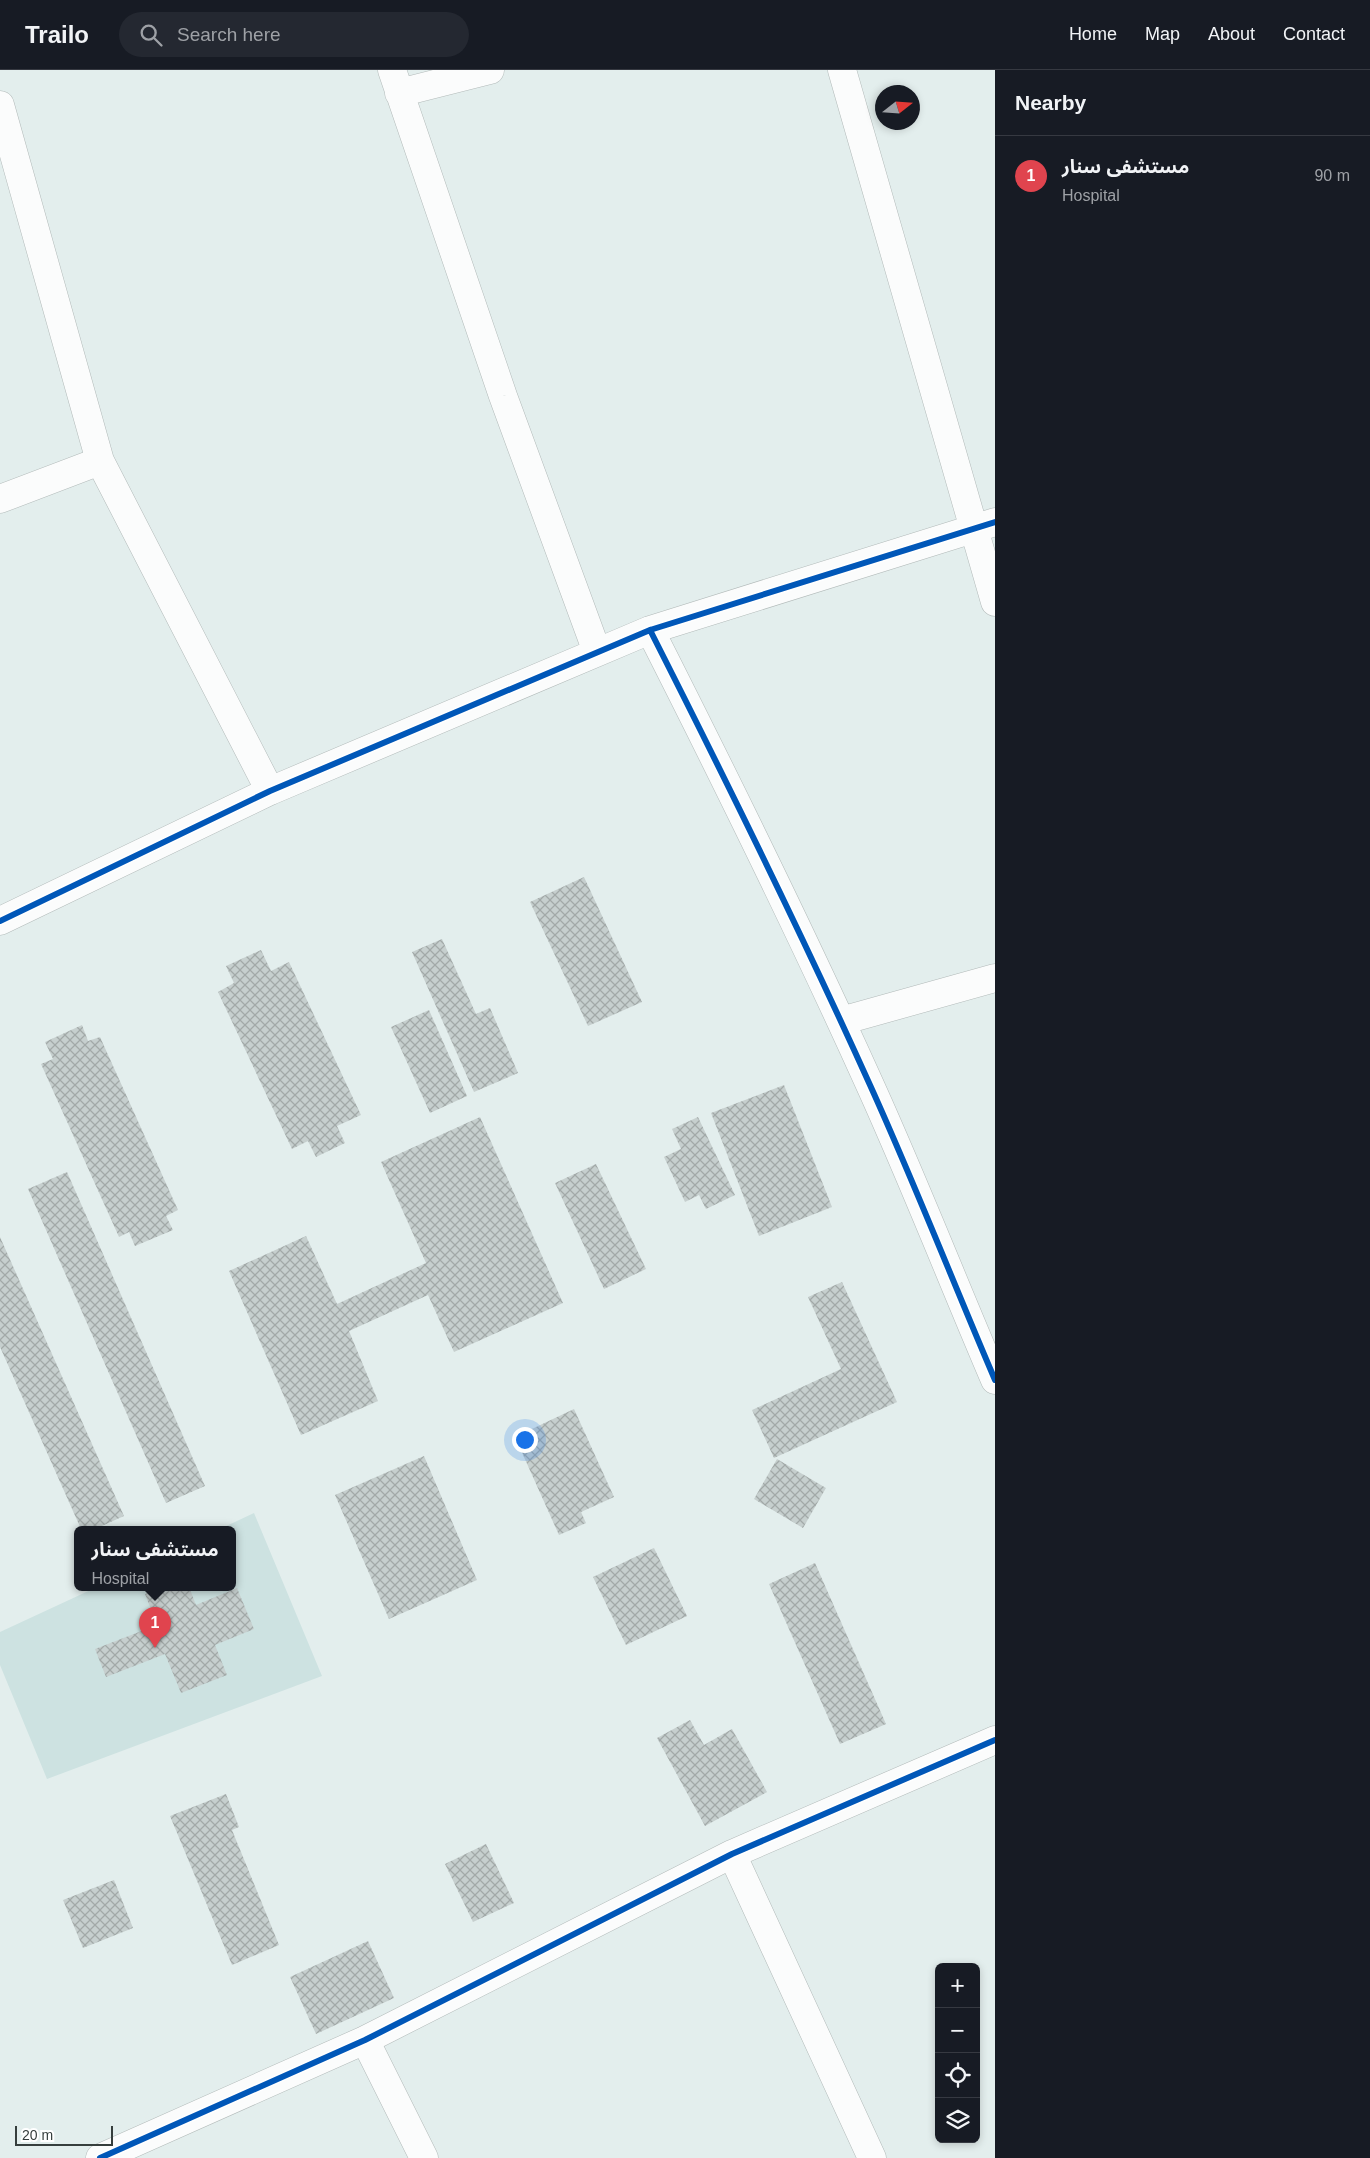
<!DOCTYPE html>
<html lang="en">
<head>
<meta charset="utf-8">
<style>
	:root { --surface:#171b24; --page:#242831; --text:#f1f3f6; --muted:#9ea1a6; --line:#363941; --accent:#ea580c }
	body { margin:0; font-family:Arial,"Noto Sans Arabic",sans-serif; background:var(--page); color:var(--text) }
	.controls { position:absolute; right:15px; bottom:15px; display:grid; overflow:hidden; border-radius:8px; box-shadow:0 2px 8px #0003 }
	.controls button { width:45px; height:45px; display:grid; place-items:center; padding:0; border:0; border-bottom:1px solid var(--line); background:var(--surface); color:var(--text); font:25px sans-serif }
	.compass { position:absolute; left:875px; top:15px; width:45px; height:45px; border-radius:50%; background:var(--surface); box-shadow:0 2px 8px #0003; rotate:73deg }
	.scale { position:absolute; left:15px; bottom:12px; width:98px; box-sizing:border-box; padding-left:5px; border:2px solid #363e3d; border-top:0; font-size:14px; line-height:18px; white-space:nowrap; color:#363e3d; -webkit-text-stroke:4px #fff; paint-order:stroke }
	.you { position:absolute; left:524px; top:1369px; width:18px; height:18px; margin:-12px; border:4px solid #fff; border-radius:50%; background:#1a73e8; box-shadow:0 0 0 8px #1a73e833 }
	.badge { display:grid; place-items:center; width:32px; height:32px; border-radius:50%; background:var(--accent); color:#fff; font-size:16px; font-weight:700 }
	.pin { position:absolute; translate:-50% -41px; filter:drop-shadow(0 1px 2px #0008) }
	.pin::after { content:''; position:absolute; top:26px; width:18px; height:15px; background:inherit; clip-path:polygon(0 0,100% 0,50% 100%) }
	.popup { position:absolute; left:74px; top:1456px; width:162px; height:65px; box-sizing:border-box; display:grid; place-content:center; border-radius:8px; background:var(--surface); filter:drop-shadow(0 1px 4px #0005); font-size:16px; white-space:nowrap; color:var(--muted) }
	.popup b { font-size:19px; color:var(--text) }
	.popup::after { content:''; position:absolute; left:50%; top:100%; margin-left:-10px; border:10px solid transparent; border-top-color:var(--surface) }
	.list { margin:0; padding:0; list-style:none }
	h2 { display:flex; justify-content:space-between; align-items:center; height:65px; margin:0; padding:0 20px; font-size:21px }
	h2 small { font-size:16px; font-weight:400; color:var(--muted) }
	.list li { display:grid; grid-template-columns:32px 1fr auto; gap:15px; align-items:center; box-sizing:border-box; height:80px; padding:0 20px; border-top:1px solid var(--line) }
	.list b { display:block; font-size:19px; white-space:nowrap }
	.list p { margin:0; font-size:16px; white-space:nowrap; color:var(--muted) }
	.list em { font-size:16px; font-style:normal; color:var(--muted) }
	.icon { flex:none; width:28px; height:28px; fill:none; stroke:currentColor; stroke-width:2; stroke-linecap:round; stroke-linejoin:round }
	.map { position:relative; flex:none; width:995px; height:2088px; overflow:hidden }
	header { display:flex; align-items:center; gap:30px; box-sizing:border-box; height:70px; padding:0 25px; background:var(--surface); border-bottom:1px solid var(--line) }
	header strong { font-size:24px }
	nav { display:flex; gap:28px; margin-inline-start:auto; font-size:18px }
	.search { width:350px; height:45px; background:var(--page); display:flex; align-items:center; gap:12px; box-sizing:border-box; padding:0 18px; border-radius:28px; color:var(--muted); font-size:19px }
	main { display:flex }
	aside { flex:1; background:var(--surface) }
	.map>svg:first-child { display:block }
	.built { fill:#cde2e1 }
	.building { fill:url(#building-cross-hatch) }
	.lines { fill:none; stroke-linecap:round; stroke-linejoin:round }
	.minor-casing { stroke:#b2bab9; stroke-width:29 }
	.minor { stroke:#fbfcfc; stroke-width:28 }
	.cycleway-casing { stroke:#fff; stroke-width:9 }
	.cycleway { stroke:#0057b8; stroke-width:6 }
</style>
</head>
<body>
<header>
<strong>Trailo</strong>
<div class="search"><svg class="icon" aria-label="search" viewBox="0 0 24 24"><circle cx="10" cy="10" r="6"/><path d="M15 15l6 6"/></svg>Search here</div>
<nav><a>Home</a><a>Map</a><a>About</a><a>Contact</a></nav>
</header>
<main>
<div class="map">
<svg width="995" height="2088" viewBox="0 0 995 2088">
	<defs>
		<pattern id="building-cross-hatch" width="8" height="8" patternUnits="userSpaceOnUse" patternTransform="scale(1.25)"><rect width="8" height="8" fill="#c6cfce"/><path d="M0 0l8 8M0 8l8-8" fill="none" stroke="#a2a9a8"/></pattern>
	</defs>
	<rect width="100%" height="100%" fill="#e3eeed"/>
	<!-- built -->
	<path class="built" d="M254 1443 322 1606 47 1709 0 1595V1562L97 1517H232V1459H220Z"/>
	<!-- building -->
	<path class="building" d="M584 807 642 932 588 956 530 832Z
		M442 869 476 944 490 938 518 1003 474 1022 412 882Z
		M261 880 271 901 289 892 361 1045 337 1056 345 1073 316 1087 308 1071 292 1079 218 922 234 913 226 896Z
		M429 940 467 1026 430 1043 391 957Z
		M82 955 88 971 100 967 178 1140 166 1146 173 1160 135 1176 129 1162 119 1167 41 994 53 989 45 972Z
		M784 1015 832 1137 759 1166 711 1043Z
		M480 1047 563 1233 454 1282 428 1225 349 1261 378 1331 301 1365 229 1201 306 1166 337 1234 426 1193 381 1092Z
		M698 1047 735 1125 706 1139 699 1125 685 1132 664 1087 681 1079 672 1059Z
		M596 1094 646 1199 604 1219 555 1113Z
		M67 1102 205 1416 166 1433 28 1119Z
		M0 1167 124 1446 95 1459H81L0 1277Z
		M842 1212 897 1332 774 1388 752 1340 841 1299 808 1227Z
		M574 1339 614 1427 581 1442 586 1453 559 1465 515 1367Z
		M424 1386 477 1510 389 1549 335 1425Z
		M777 1389 826 1418 803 1458 754 1429Z
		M654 1478 687 1546 626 1575 593 1507Z
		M815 1493 886 1654 840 1674 769 1514Z
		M163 1517H189L196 1535 237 1518 254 1559 215 1575 227 1605 181 1623 165 1584 106 1607 95 1579 157 1555 145 1524Z
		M690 1650 704 1675 732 1659 767 1722 705 1756 657 1668Z
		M226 1724 239 1757 232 1760 279 1875 232 1895 170 1746Z
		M486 1774 514 1833 473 1852 445 1794Z
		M114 1810 133 1858 83 1878 63 1830Z
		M368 1871 394 1928 316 1964 290 1907Z"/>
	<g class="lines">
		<defs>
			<path id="minor" d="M392 0 503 326 597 582
				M842 0 995 532
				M399 23 490 0
				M0 35 100 391 270 721
				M0 429 100 391
				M650 560C726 710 801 862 870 1015 914 1112 953 1212 995 1310
				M0 851 270 721 650 560 995 452
				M841 951 995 908
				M732 1784 872 2088
				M365 1970 424 2088
				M100 2088 365 1970 732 1784 995 1670"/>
		</defs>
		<!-- minor casing -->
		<use href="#minor" class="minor-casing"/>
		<!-- minor -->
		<use href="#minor" class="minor"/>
		<defs>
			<path id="cycleway" d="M650 560C726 710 801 862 870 1015 914 1112 953 1212 995 1310
				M0 851 270 721 650 560 995 452
				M100 2088 365 1970 732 1784 995 1670"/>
		</defs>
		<!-- cycleway casing -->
		<use href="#cycleway" class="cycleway-casing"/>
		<!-- cycleway -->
		<use href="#cycleway" class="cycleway"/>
	</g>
</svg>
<div class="controls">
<button>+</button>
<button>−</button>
<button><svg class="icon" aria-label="locate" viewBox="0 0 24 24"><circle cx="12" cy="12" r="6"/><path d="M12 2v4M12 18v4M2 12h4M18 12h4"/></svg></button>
<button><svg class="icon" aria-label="layers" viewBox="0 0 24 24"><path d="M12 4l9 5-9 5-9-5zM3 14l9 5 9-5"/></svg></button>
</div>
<svg class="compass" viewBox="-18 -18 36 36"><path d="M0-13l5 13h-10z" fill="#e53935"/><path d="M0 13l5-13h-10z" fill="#9ea1a6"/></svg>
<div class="scale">20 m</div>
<div class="you"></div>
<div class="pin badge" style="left:155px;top:1578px;background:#e0444e">1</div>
<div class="popup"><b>مستشفى سنار</b>Hospital</div>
</div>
<aside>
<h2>Nearby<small></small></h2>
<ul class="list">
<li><span class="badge" style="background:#e0444e">1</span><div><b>مستشفى سنار</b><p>Hospital</p></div><em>90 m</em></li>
</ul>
</aside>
</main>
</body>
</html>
